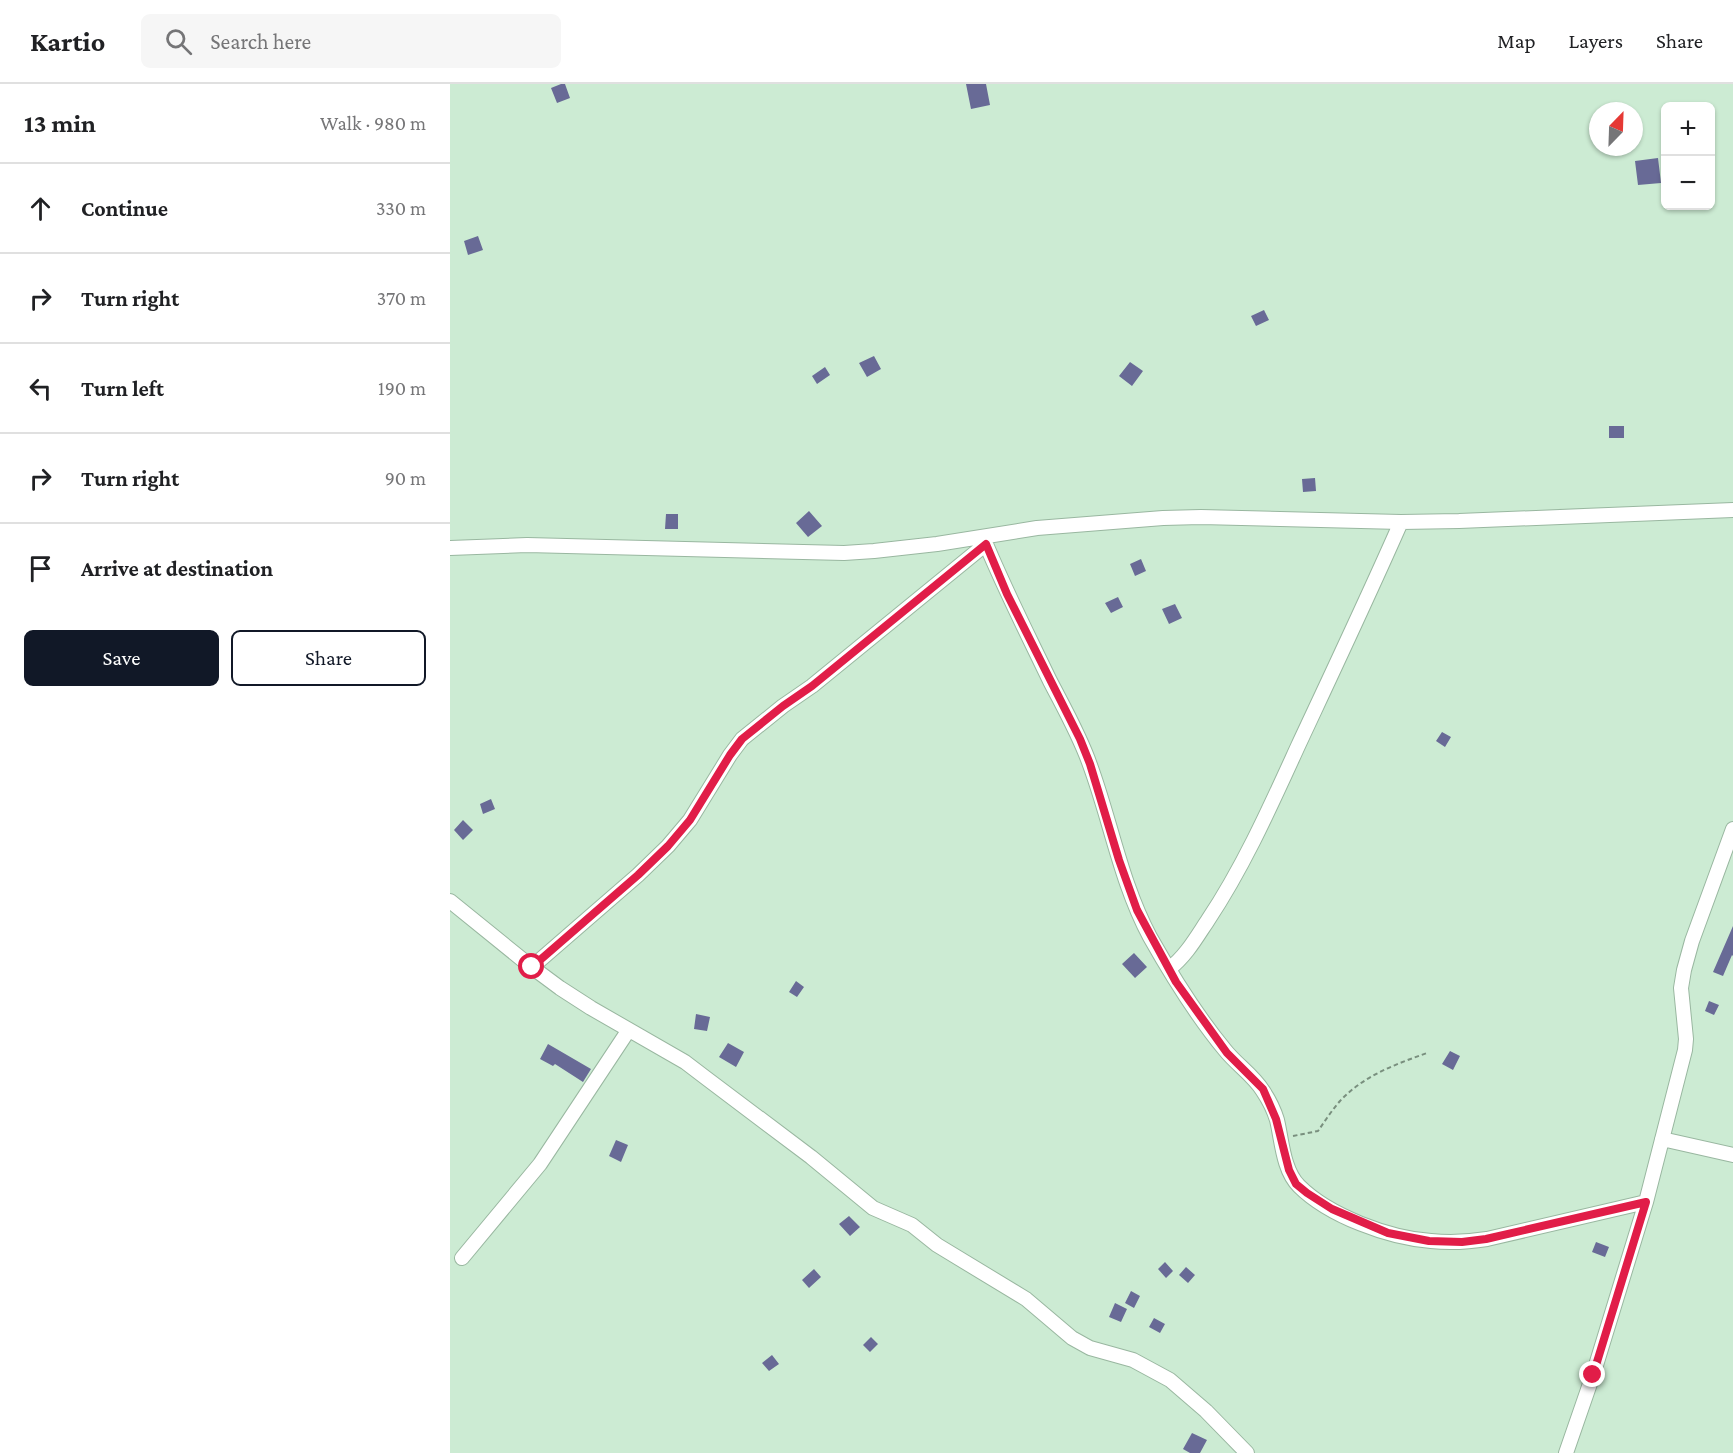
<!DOCTYPE html>
<html lang="en">
<head>
<meta charset="utf-8">
<style>
	:root { --surface:#fff; --page:#f6f6f6; --text:#202124; --muted:#757577; --line:#e0e0e0; --accent:#111827 }
	body { margin:0; font-family:"Crimson Pro",serif; background:var(--page); color:var(--text) }
	.controls { position:absolute; right:18px; top:18px; display:grid; overflow:hidden; border-radius:9px; box-shadow:0 2px 4px #0004 }
	.controls button { width:54px; height:54px; display:grid; place-items:center; padding:0; border:0; border-bottom:2px solid var(--line); background:var(--surface); color:var(--text); font:30px sans-serif }
	.compass { position:absolute; left:1139px; top:18px; width:54px; height:54px; border-radius:50%; background:var(--surface); box-shadow:0 2px 4px #0004; rotate:23deg }
	.stop { position:absolute; width:18px; height:18px; margin:-14px; border:4px solid #e11d48; border-radius:50%; background:#fff }
	.stop.end { background:#e11d48; border-color:#fff; box-shadow:0 2px 6px #0008 }
	.list { margin:0; padding:0; list-style:none }
	h2 { display:flex; justify-content:space-between; align-items:center; height:78px; margin:0; padding:0 24px; font-size:26px }
	h2 small { font-size:20px; font-weight:400; color:var(--muted) }
	.list li { display:grid; grid-template-columns:39px 1fr auto; gap:18px; align-items:center; box-sizing:border-box; height:90px; padding:0 24px; border-top:2px solid var(--line) }
	.list b { display:block; font-size:22px; white-space:nowrap }
	.list em { font-size:20px; font-style:normal; color:var(--muted) }
	.actions { display:flex; gap:12px; padding:18px 24px }
	.actions a { flex:1; padding:14px 0; border:2px solid var(--accent); border-radius:9px; text-align:center; font-size:21px; color:var(--accent) }
	.actions .main { background:var(--accent); color:#fff }
	.icon { flex:none; width:33px; height:33px; fill:none; stroke:currentColor; stroke-width:2; stroke-linecap:round; stroke-linejoin:round }
	.map { position:relative; flex:none; width:1283px; height:1369px; overflow:hidden }
	header { display:flex; align-items:center; gap:36px; box-sizing:border-box; height:84px; padding:0 30px; background:var(--surface); border-bottom:2px solid var(--line) }
	header strong { font-size:28px }
	nav { display:flex; gap:33px; margin-inline-start:auto; font-size:21px }
	.search { width:420px; height:54px; background:var(--page); display:flex; align-items:center; gap:15px; box-sizing:border-box; padding:0 21px; border-radius:9px; color:var(--muted); font-size:22px }
	main { display:flex }
	aside { flex:1; background:var(--surface) }
	.map>svg:first-child { display:block }
	.building { fill:#686a96 }
	.lines { fill:none; stroke-linecap:round; stroke-linejoin:round }
	.street-casing { stroke:#99b7a0; stroke-width:16 }
	.path { stroke:#798f7e; stroke-width:2; stroke-dasharray:4.5 3; stroke-linecap:butt }
	.street { stroke:#fff; stroke-width:14 }
	.route { stroke:#e11d48; stroke-width:8 }
</style>
</head>
<body>
<header>
<strong>Kartio</strong>
<div class="search"><svg class="icon" aria-label="search" viewBox="0 0 24 24"><circle cx="10" cy="10" r="6"/><path d="M15 15l6 6"/></svg>Search here</div>
<nav><a>Map</a><a>Layers</a><a>Share</a></nav>
</header>
<main>
<aside>
<h2>13 min<small>Walk · 980 m</small></h2>
<ul class="list">
<li><svg class="icon" aria-label="ahead" viewBox="0 0 24 24"><path d="M12 20V5M6 11l6-6 6 6"/></svg><div><b>Continue</b></div><em>330 m</em></li>
<li><svg class="icon" aria-label="right" viewBox="0 0 24 24"><path d="M7 20v-9h11M14 6l5 5-5 5"/></svg><div><b>Turn right</b></div><em>370 m</em></li>
<li><svg class="icon" aria-label="left" viewBox="0 0 24 24"><path d="M17 20v-9H6M10 6l-5 5 5 5"/></svg><div><b>Turn left</b></div><em>190 m</em></li>
<li><svg class="icon" aria-label="right" viewBox="0 0 24 24"><path d="M7 20v-9h11M14 6l5 5-5 5"/></svg><div><b>Turn right</b></div><em>90 m</em></li>
<li><svg class="icon" aria-label="arrive" viewBox="0 0 24 24"><path d="M6 21V4h12l-3 4 3 4H6"/></svg><div><b>Arrive at destination</b></div></li>
</ul>
<div class="actions"><a class="main">Save</a><a>Share</a></div>
</aside>
<div class="map">
<svg width="1283" height="1369" viewBox="0 0 1283 1369">
	<rect width="100%" height="100%" fill="#ccebd3"/>
	<!-- building -->
	<path class="building" d="M111 0H115L120 14 107 19 101 4Z
		M516 0H536L540 21 521 25Z
		M1208 74 1211 99 1188 101 1185 77Z
		M28 152 33 166 18 171 14 157Z
		M814 226 819 236 806 242 801 232Z
		M424 272 431 285 417 293 409 279Z
		M680 278 693 287 682 302 669 292Z
		M375 283 380 291 367 300 362 292Z
		M1159 342H1174V354H1159Z
		M865 394 866 407 853 408 852 395Z
		M359 427 372 442 358 453 346 439Z
		M216 430H228V445H215Z
		M691 475 696 487 685 492 680 480Z
		M668 513 673 523 661 529 655 519Z
		M725 520 732 534 719 540 712 525Z
		M992 648 1001 653 995 663 986 657Z
		M41 715 45 725 33 730 30 720Z
		M13 736 23 746 13 756 4 746Z
		M1283 842V872L1282 871 1273 892 1263 888Z
		M684 869 697 883 685 894 672 880Z
		M346 897 354 903 347 913 339 908Z
		M1259 917 1269 921 1264 931 1255 927Z
		M246 930 260 933 257 947 244 945Z
		M278 959 294 968 286 983 269 973Z
		M98 960 141 985 133 998 105 980 103 982 90 975Z
		M1000 967 1010 972 1003 986 992 980Z
		M166 1056 178 1061 171 1078 159 1072Z
		M399 1132 410 1143 400 1152 389 1140Z
		M1146 1158 1159 1163 1155 1173 1142 1168Z
		M715 1178 723 1187 716 1194 708 1185Z
		M736 1183 745 1191 738 1199 729 1191Z
		M364 1185 371 1193 359 1204 352 1196Z
		M681 1207 690 1212 684 1224 675 1219Z
		M665 1219 677 1225 671 1238 659 1233Z
		M704 1234 715 1240 710 1249 699 1243Z
		M421 1253 428 1260 420 1268 413 1261Z
		M322 1271 329 1280 319 1287 312 1279Z
		M742 1349 757 1356 750 1369H740L733 1365Z"/>
	<g class="lines">
		<defs>
			<path id="street" d="M533 453C553 502 577 549 600 597 614 624 630 652 640 681 661 738 671 799 700 853 722 892 746 931 775 966 787 981 803 991 813 1007 819 1016 824 1026 827 1036 832 1057 833 1086 849 1102 879 1132 939 1154 981 1157 1000 1159 1018 1158 1037 1155L1196 1118
				M0 464 77 461 394 469 424 467 487 460 587 444 713 434 751 433 951 438 1009 437 1283 426
				M0 817 79 881 110 904 141 924 235 978 256 994 361 1073 423 1124 462 1141 487 1161 576 1215 622 1254 640 1264 683 1276 720 1296 756 1327 797 1369
				M82 883 188 791 218 762 240 736 280 671 292 655 333 622 362 602 536 460
				M719 885C736 872 746 854 758 836 794 782 821 721 848 662 883 587 918 513 951 438
				M1212 1055 1283 1071
				M12 1174 90 1080 178 947
				M1116 1369 1143 1291 1196 1118 1235 966 1236 955 1231 904 1234 886 1242 857 1283 745"/>
		</defs>
		<!-- street casing -->
		<use href="#street" class="street-casing"/>
		<!-- path -->
		<path class="path" d="M843 1052 868 1047C875 1037 882 1026 890 1017 913 992 946 980 977 969"/>
		<!-- street -->
		<use href="#street" class="street"/>
	</g>
	<g class="lines">
		<!-- route -->
		<path class="route" d="M82 883 188 791 218 762 240 736 280 671 292 655 333 622 362 602 536 460 557 510 630 655 640 680 669 776 687 826 726 898 777 969 813 1005 826 1035 839 1086 846 1100 857 1109 882 1125 938 1149 979 1157 1012 1158 1036 1155 1196 1118 1143 1291"/>
	</g>
</svg>
<div class="controls">
<button>+</button>
<button>−</button>
</div>
<svg class="compass" viewBox="-18 -18 36 36"><path d="M0-13l5 13h-10z" fill="#e53935"/><path d="M0 13l5-13h-10z" fill="#757577"/></svg>
<div class="stop" style="left:82px;top:883px"></div>
<div class="stop end" style="left:1143px;top:1291px"></div>
</div>
</main>
</body>
</html>
